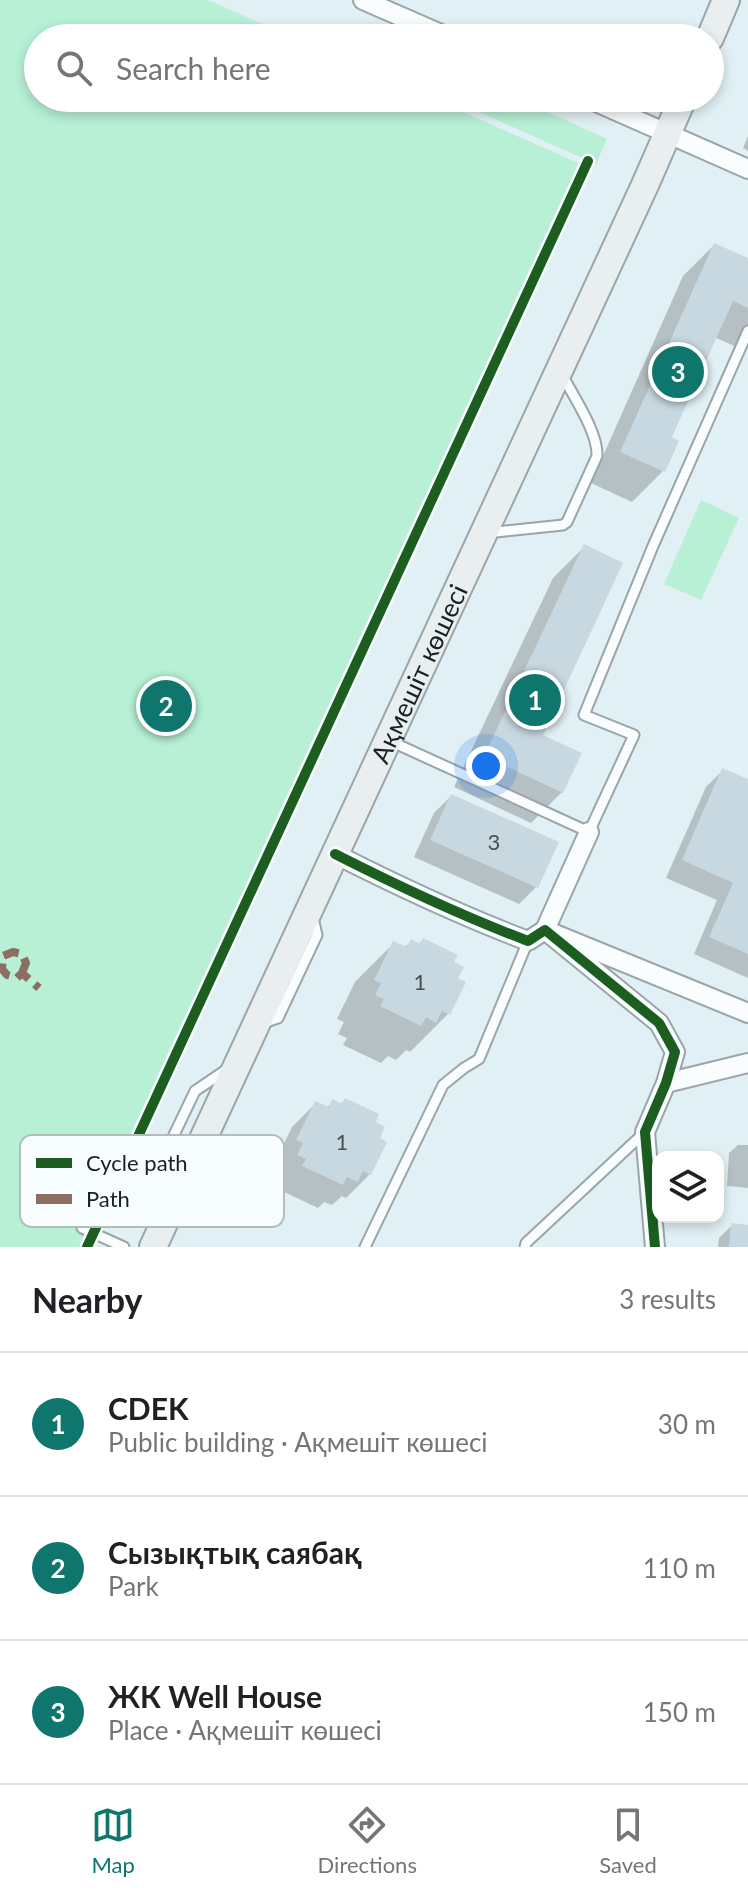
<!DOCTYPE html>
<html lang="en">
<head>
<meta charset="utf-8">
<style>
	:root { --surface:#fff; --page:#f6f6f6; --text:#202124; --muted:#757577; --line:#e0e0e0; --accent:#0f766e }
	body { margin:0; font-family:Lato,sans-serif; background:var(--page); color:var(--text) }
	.controls { position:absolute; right:24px; bottom:24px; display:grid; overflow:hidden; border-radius:16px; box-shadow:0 4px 12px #0003 }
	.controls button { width:72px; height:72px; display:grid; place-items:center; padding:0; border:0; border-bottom:2px solid var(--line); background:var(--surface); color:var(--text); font:40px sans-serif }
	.you { position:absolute; left:486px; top:766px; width:28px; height:28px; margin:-20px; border:6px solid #fff; border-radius:50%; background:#1a73e8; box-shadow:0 0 0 12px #1a73e833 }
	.badge { display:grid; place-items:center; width:52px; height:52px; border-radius:50%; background:var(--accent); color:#fff; font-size:26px; font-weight:700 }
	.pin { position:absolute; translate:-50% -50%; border:4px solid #fff; box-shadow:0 2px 8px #0006 }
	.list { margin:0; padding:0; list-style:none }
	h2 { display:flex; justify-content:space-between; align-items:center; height:104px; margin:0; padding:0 32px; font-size:34px }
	h2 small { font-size:26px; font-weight:400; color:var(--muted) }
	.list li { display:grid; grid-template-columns:52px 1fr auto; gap:24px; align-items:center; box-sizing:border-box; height:144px; padding:0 32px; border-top:2px solid var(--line) }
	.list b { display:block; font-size:30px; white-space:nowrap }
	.list p { margin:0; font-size:26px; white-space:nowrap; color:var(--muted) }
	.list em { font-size:26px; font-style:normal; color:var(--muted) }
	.icon { flex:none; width:44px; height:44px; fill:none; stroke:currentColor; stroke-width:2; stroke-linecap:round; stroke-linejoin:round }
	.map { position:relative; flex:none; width:748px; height:1247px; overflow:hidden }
	.search { position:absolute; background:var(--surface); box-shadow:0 4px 12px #0003; left:24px; right:24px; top:24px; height:88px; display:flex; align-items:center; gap:20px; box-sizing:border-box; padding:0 28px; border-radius:44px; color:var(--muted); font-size:30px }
	.sheet { height:536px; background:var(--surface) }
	nav { display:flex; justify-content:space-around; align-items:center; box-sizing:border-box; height:112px; border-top:2px solid var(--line); background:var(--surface); font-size:22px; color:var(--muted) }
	nav a { display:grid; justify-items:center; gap:4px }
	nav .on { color:var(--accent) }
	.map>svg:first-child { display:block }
	.green { fill:#b7f0d5 }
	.shadow { fill:#0003 }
	.building { fill:#c8d8e1 }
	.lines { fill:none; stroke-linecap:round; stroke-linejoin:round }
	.lane-casing { stroke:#9aa5a8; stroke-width:13 }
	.street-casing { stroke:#9aa5a8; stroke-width:22 }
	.secondary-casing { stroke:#9aa5a8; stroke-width:30 }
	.lane { stroke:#fafdfd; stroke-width:9 }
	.street { stroke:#fafdfd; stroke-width:18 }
	.secondary { stroke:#e9efef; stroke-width:26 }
	.quiet { stroke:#8d6e63; stroke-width:8; stroke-dasharray:16 8; stroke-linecap:butt }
	.cycleway-casing { stroke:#f8fdff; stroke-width:15 }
	.cycleway { stroke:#1b5e20; stroke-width:10 }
	.labels { text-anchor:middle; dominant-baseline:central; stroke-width:7; stroke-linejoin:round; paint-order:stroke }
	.number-label { font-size:22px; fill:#445054 }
	.street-label { font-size:26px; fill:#162123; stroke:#f8fdff }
	.key { fill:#f8fdff; stroke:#b4bbbd; stroke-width:2 }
	.key-label { font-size:22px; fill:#162123 }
</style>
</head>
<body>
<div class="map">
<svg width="748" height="1247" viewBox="0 0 748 1247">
	<rect width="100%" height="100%" fill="#e1f0f4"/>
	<!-- green -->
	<path class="green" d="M0 0H208L294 38H38V98H431L581 164 82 1247H0Z
		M456 98H517L607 139 596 164 454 101Z
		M701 500 739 518 701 600 664 584Z"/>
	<!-- shadow -->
	<path class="shadow" d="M748 136V151L743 148Z
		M714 245 748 260V342L741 349 714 337 669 438 663 471 632 502 591 483 683 276Z
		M584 547 540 736 562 792 531 823 454 787 553 578Z
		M723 770 748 781V978L694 954 717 900 666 878 706 787Z
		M451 796 536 887 519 904 414 857 434 813Z
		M423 940 451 963 455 979 448 1014 410 1052 406 1050 396 1060 388 1056 381 1063 343 1045 347 1038 338 1034 344 1022 337 1019 355 982 394 943 404 948 411 942 418 945Z
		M345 1100 370 1174 346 1198 342 1196 332 1205 324 1202 318 1208 280 1190 283 1183 274 1179 280 1167 274 1164 292 1127 316 1103 326 1108 333 1102 340 1105Z
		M738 1145H748V1188L727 1186 729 1153Z
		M732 1225 748 1227V1247H718L719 1238Z"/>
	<!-- building -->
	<path class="building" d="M714 243 748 258V308L733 301 672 437 679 441 665 472 620 452Z
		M584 544 623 563 543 735 582 753 563 793 484 756Z
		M722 768 748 779V954L709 937 733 883 682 860Z
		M451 794 559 842 538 888 430 840Z
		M423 938 458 955 454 962 464 967 458 978 466 982 450 1015 442 1011 436 1023 426 1017 421 1026 380 1006 384 999 375 995 381 983 374 980 393 941 407 947 411 939 420 944Z
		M345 1098 379 1114 376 1122 385 1127 380 1138 387 1142 371 1175 363 1171 358 1182 347 1177 343 1185 302 1166 306 1159 297 1155 303 1143 296 1140 315 1101 329 1107 332 1099 342 1104Z
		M731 1223 748 1225V1247H729Z"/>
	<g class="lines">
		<defs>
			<path id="lane" d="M487 533 563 525 567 522 597 456C598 432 574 398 563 376
				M390 741 589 832 634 735 584 715 653 546 748 331
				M263 1023 278 1018 317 935 313 918
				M167 1202 160 1164 195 1091 226 1070
				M82 1228 124 1247
				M365 1247 443 1085 464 1068 479 1059 528 941
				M525 1247 526 1243 645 1132"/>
			<path id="street" d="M363 0 450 38
				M587 98 748 169
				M589 832 545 930 748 1013
				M335 854C398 886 462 916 528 941L545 930 659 1023 675 1052 666 1083 645 1132 655 1247
				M666 1083 748 1063"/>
			<g id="secondary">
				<path d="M710 38 726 0"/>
				<path id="s1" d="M153 1247 645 185 683 98"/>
			</g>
		</defs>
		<!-- lane casing -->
		<use href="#lane" class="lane-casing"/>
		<!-- street casing -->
		<use href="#street" class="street-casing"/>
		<!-- secondary casing -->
		<use href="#secondary" class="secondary-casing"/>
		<!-- lane -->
		<use href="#lane" class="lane"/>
		<!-- street -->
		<use href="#street" class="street"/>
		<!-- secondary -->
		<use href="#secondary" class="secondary"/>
		<!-- quiet -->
		<path class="quiet" d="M22 973 26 963 22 954 13 952 3 956 2 969 7 975 17 978 22 973 39 988"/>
		<defs>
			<path id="cycleway" d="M335 854C398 886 462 916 528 941L545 930 659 1023 675 1052 666 1083 645 1132 655 1247
				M87 1247 588 161"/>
		</defs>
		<!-- cycleway casing -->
		<use href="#cycleway" class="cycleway-casing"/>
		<!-- cycleway -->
		<use href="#cycleway" class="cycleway"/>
	</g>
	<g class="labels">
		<!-- number labels -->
		<g class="number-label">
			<text x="494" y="841">3</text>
			<text x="420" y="981">1</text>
			<text x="342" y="1141">1</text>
		</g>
		<!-- street labels -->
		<g class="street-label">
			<text stroke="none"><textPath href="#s1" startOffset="632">Ақмешіт көшесі</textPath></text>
		</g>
	</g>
	<!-- legend -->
	<rect x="20" y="1135" width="264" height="92" rx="12" class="key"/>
	<rect x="36" y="1158" width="36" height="10" fill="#1b5e20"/>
	<rect x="36" y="1194" width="36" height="10" fill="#8d6e63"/>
	<g class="key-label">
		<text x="86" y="1171">Cycle path</text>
		<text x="86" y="1207">Path</text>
	</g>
</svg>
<div class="controls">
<button><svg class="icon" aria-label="layers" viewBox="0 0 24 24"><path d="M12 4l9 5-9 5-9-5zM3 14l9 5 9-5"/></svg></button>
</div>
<div class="you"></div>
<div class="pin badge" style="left:535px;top:700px">1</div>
<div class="pin badge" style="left:166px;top:706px">2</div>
<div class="pin badge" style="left:678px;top:372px">3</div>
<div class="search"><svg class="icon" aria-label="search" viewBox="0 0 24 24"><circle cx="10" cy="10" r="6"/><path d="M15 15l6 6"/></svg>Search here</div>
</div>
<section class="sheet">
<h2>Nearby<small>3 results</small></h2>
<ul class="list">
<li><span class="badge">1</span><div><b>CDEK</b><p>Public building · Ақмешіт көшесі</p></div><em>30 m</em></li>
<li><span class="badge">2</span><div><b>Сызықтық саябақ</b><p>Park</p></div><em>110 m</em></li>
<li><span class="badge">3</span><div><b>ЖК Well House</b><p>Place · Ақмешіт көшесі</p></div><em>150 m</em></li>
</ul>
</section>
<nav>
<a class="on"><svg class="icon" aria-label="map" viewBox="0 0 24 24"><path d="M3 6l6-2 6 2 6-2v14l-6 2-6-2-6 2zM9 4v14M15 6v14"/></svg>Map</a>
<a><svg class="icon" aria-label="directions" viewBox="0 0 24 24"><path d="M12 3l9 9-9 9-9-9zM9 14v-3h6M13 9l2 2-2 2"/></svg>Directions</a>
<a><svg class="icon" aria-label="saved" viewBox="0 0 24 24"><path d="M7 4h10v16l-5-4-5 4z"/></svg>Saved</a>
</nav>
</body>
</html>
